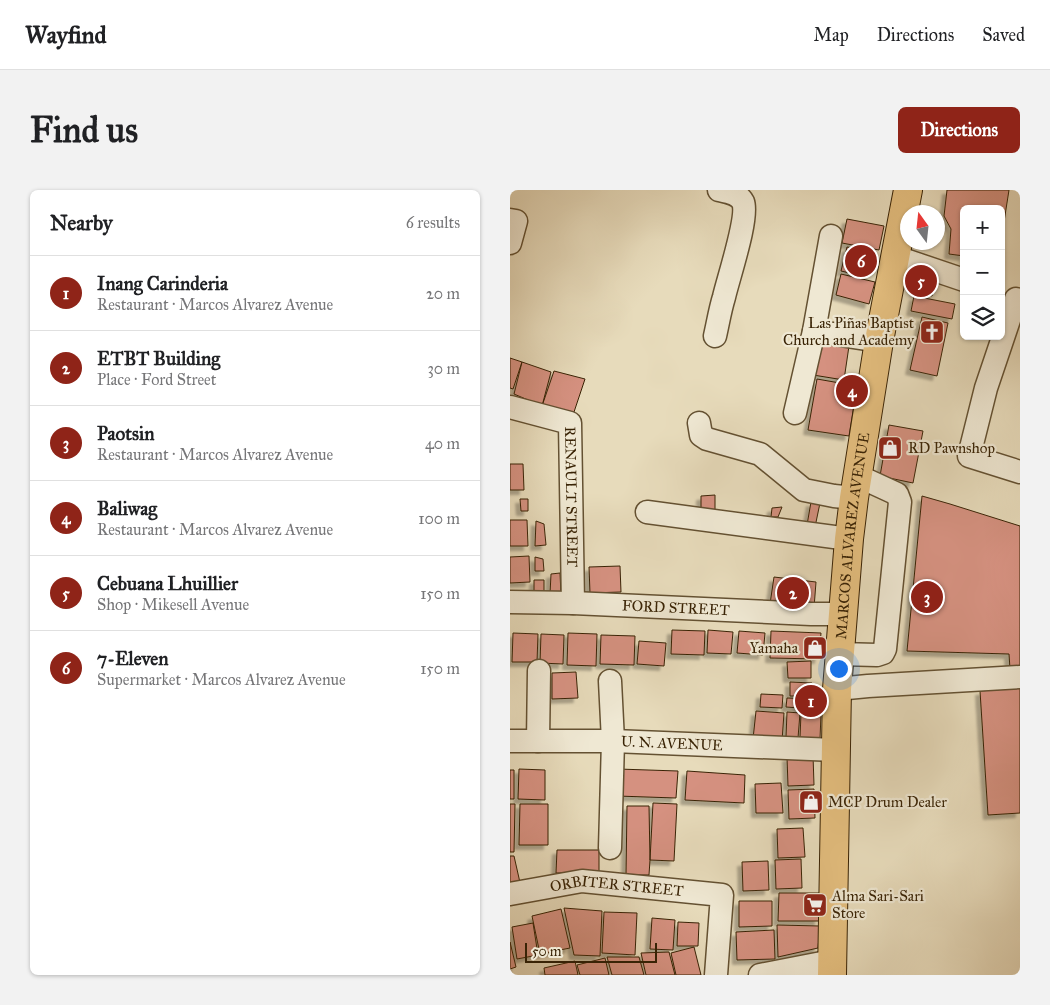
<!DOCTYPE html>
<html lang="en">
<head>
<meta charset="utf-8">
<style>
	:root { --surface:#fff; --page:#f2f2f2; --text:#202124; --muted:#757577; --line:#e0e0e0; --accent:#8f2418 }
	body { margin:0; font-family:"IM FELL Great Primer",serif; background:var(--page); color:var(--text) }
	.controls { position:absolute; right:15px; top:15px; display:grid; overflow:hidden; border-radius:8px; box-shadow:0 1px 4px #0004 }
	.controls button { width:45px; height:45px; display:grid; place-items:center; padding:0; border:0; border-bottom:1px solid var(--line); background:var(--surface); color:var(--text); font:25px sans-serif }
	.compass { position:absolute; left:390px; top:15px; width:45px; height:45px; border-radius:50%; background:var(--surface); box-shadow:0 1px 4px #0004; rotate:345deg }
	.scale { position:absolute; left:15px; bottom:12px; width:132px; box-sizing:border-box; padding-left:5px; border:2px solid #392305; border-top:0; font-size:14px; line-height:18px; white-space:nowrap; color:#392305; -webkit-text-stroke:4px #efe8d3; paint-order:stroke }
	.you { position:absolute; left:328px; top:478px; width:18px; height:18px; margin:-12px; border:4px solid #fff; border-radius:50%; background:#1a73e8; box-shadow:0 0 0 8px #1a73e833 }
	.badge { display:grid; place-items:center; width:32px; height:32px; border-radius:50%; background:var(--accent); color:#fff; font-size:16px; font-weight:700 }
	.pin { position:absolute; translate:-50% -50%; border:2px solid #fff; box-shadow:0 1px 5px #0006 }
	.list { margin:0; padding:0; list-style:none }
	h2 { display:flex; justify-content:space-between; align-items:center; height:65px; margin:0; padding:0 20px; font-size:21px }
	h2 small { font-size:16px; font-weight:400; color:var(--muted) }
	.list li { display:grid; grid-template-columns:32px 1fr auto; gap:15px; align-items:center; box-sizing:border-box; height:75px; padding:0 20px; border-top:1px solid var(--line) }
	.list b { display:block; font-size:19px; white-space:nowrap }
	.list p { margin:0; font-size:16px; white-space:nowrap; color:var(--muted) }
	.list em { font-size:16px; font-style:normal; color:var(--muted) }
	.icon { flex:none; width:28px; height:28px; fill:none; stroke:currentColor; stroke-width:2; stroke-linecap:round; stroke-linejoin:round }
	.map { position:relative; flex:none; width:510px; height:785px; overflow:hidden; border-radius:8px }
	header { display:flex; align-items:center; gap:30px; box-sizing:border-box; height:70px; padding:0 25px; background:var(--surface); border-bottom:1px solid var(--line) }
	header strong { font-size:24px }
	nav { display:flex; gap:28px; margin-inline-start:auto; font-size:18px }
	.intro { display:flex; align-items:center; justify-content:space-between; box-sizing:border-box; height:120px; padding:0 30px }
	h1 { margin:0; font-size:35px }
	.button { padding:12px 22px; border-radius:8px; background:var(--accent); color:#fff; font-size:18px; font-weight:700 }
	main { display:flex; gap:30px; padding:0 30px }
	aside { flex:1; background:var(--surface); border-radius:8px; box-shadow:0 1px 4px #0004 }
	.map>svg:first-child { display:block }
	.building { fill:#d59180; stroke:#392305; filter:url(#shadow) }
	.lines { fill:none; stroke-linecap:round; stroke-linejoin:round }
	.minor-casing { stroke:#645132; stroke-width:25 }
	.major-casing { stroke:#392305; stroke-width:30 }
	.minor { stroke:#efe8d3; stroke-width:22 }
	.major { stroke:#e4be7e; stroke-width:28 }
	.labels { text-anchor:middle; dominant-baseline:central; stroke-width:4.5; stroke-linejoin:round; paint-order:stroke }
	.poi-label { font-size:15px; fill:#392305; stroke:#efe8d3; text-anchor:start }
	.street-label { font-size:15px; fill:#392305; stroke:#efe8d3 }
</style>
</head>
<body>
<header>
<strong>Wayfind</strong>
<nav><a>Map</a><a>Directions</a><a>Saved</a></nav>
</header>
<div class="intro"><h1>Find us</h1><a class="button">Directions</a></div>
<main>
<aside>
<h2>Nearby<small>6 results</small></h2>
<ul class="list">
<li><span class="badge">1</span><div><b>Inang Carinderia</b><p>Restaurant · Marcos Alvarez Avenue</p></div><em>20 m</em></li>
<li><span class="badge">2</span><div><b>ETBT Building</b><p>Place · Ford Street</p></div><em>30 m</em></li>
<li><span class="badge">3</span><div><b>Paotsin</b><p>Restaurant · Marcos Alvarez Avenue</p></div><em>40 m</em></li>
<li><span class="badge">4</span><div><b>Baliwag</b><p>Restaurant · Marcos Alvarez Avenue</p></div><em>100 m</em></li>
<li><span class="badge">5</span><div><b>Cebuana Lhuillier</b><p>Shop · Mikesell Avenue</p></div><em>150 m</em></li>
<li><span class="badge">6</span><div><b>7-Eleven</b><p>Supermarket · Marcos Alvarez Avenue</p></div><em>150 m</em></li>
</ul>
</aside>
<div class="map">
<svg width="510" height="785" viewBox="0 0 510 785">
	<defs>
		<filter id="shadow"><feDropShadow dx="-4.5" dy="4.5" stdDeviation="1" flood-color="#0004"/></filter>
	</defs>
	<rect width="100%" height="100%" fill="#e7dbbb"/>
	<filter id="stains"><feTurbulence type="fractalNoise" baseFrequency=".004" numOctaves="4"/><feColorMatrix values="0 0 0 0 .2 0 0 0 0 .09 0 0 0 0 .02 0 0 0 .5 -.17"/></filter>
	<radialGradient id="worn" r=".72"><stop offset=".6" stop-color="#630" stop-opacity="0"/><stop offset="1" stop-color="#630" stop-opacity=".3"/></radialGradient>
	<!-- building -->
	<path class="building" d="M437 0H499L491 51V19H454V66L439 64 441 39 434 26Z
		M337 29 374 36 369 60 332 53Z
		M337 57 359 61 353 86 331 81Z
		M410 81 427 85 422 106 405 102Z
		M331 84 365 92 359 114 326 105Z
		M404 106 445 114 442 129 401 121Z
		M412 127 438 133 427 186 400 180Z
		M308 152 339 156 334 190 303 185Z
		M0 168 12 172 3 199 0 198Z
		M12 172 41 182 32 216 4 204Z
		M44 181 75 189 64 222 32 216Z
		M307 189 347 196 339 246 298 240Z
		M379 235 413 241 403 293 370 286Z
		M0 274H13L14 300H0Z
		M205 305V323H191V306Z
		M412 306 440 314 510 336V478L500 479 499 464 397 461Z
		M10 309H18V321H11Z
		M301 312 310 313 305 337 297 335Z
		M272 317 268 327H261L262 318Z
		M0 330H17L18 356H0Z
		M26 331 34 334 36 355 25 356Z
		M19 366 20 392 0 393V367Z
		M25 367 33 369 34 381H25Z
		M110 376 111 402 80 403 79 377Z
		M50 383 51 405 40 404 41 384Z
		M264 387 306 392 304 418 260 414Z
		M24 390H34V405L24 403Z
		M162 440 195 441 194 465 161 464Z
		M198 440 223 442 221 464 197 463Z
		M229 441 255 443 253 465 227 463Z
		M261 441 311 443 309 469 260 468Z
		M3 443 28 444 27 472H2Z
		M58 443 87 444 86 476 57 475Z
		M31 444 54 445 53 474 30 473Z
		M91 445 125 446 124 475 90 474Z
		M129 451 156 453 154 476 127 474Z
		M301 471V488H278L277 472Z
		M66 482 68 508 42 509V483Z
		M280 492 302 493V506H280Z
		M510 498V623L478 625 470 501Z
		M251 504 273 505 272 518 250 517Z
		M277 508 303 509V519L276 517Z
		M246 521 274 523 272 551 243 549Z
		M277 522 290 523 288 548 276 547Z
		M291 523 311 524 310 549 290 548Z
		M303 565 304 595 278 596 277 567Z
		M9 579 35 580V610L8 609Z
		M108 579 168 581 166 608 107 606Z
		M0 580H4V609H0Z
		M177 581 235 585 234 613 175 610Z
		M271 593 273 623H246L245 594Z
		M304 599 305 628 279 629 278 600Z
		M143 613 167 614 164 671 140 670Z
		M0 614H5L4 662H0Z
		M10 614H38V655H9Z
		M117 616H139L140 670 139 685H116Z
		M293 638 295 667 268 668 267 639Z
		M47 660H89V683H46Z
		M0 666H4L11 697 0 699Z
		M291 669 292 698 266 699 265 670Z
		M258 671 259 700 233 701 232 672Z
		M269 703H309V731H268Z
		M229 711H262V736L229 737Z
		M54 718 92 721 90 766 64 765Z
		M51 719 60 758 30 764 22 726Z
		M94 722 127 723 125 765 92 763Z
		M142 728 165 730 163 760 140 759Z
		M168 732 189 733 188 756H167Z
		M23 733 28 765 7 769 2 737Z
		M267 735 310 736 308 758 268 767Z
		M264 740 265 769 227 770 226 742Z
		M0 752 6 777 0 779Z
		M184 757 191 785H166L161 763Z
		M159 762 165 785H136L131 763Z
		M97 767H129L134 785H102Z
		M95 768 99 785H70L67 775Z
		M65 771 68 785H35L34 778Z"/>
	<g class="lines">
		<defs>
			<g id="minor">
				<path d="M0 30 6 31 0 53"/>
				<path d="M386 67 454 90"/>
				<path d="M506 109 476 198 459 266 510 282"/>
				<path d="M304 141 369 151"/>
				<path d="M205 146C208 133 210 120 214 107 218 89 239 27 233 12 228 3 218 2 209 0"/>
				<path id="s1" d="M0 217 60 233 63 413"/>
				<path d="M285 223 304 141 321 46"/>
				<path d="M189 233 191 245 197 249 250 264 294 300 324 306 344 308"/>
				<path d="M137 322 339 349"/>
				<path id="s2" d="M0 412 63 413 301 424H332"/>
				<path d="M329 464 367 465 373 463 375 459 390 312 387 304 348 286"/>
				<path d="M327 499 358 496 510 487"/>
				<path id="s3" d="M0 551H103L325 560"/>
				<path d="M28 551 29 481"/>
				<path d="M100 658 103 551 100 491"/>
				<path id="s4" d="M0 704 72 691 212 705 206 785"/>
				<path d="M250 785 322 771"/>
			</g>
			<g id="major">
				<path id="s5" d="M322 785 327 499 339 349 344 308 369 151 398 0"/>
			</g>
		</defs>
		<!-- minor casing -->
		<use href="#minor" class="minor-casing"/>
		<!-- major casing -->
		<use href="#major" class="major-casing"/>
		<!-- minor -->
		<use href="#minor" class="minor"/>
		<!-- major -->
		<use href="#major" class="major"/>
	</g>
	<!-- icons -->
	<defs>
		<symbol id="church-square" viewBox="-11 -11 22 22"><rect x="-9" y="-9" width="18" height="18" rx="4" fill="#8f2418" stroke="#efe8d3"/><path d="M-1.2-6h2.4v3.5h3.3v2.4h-3.3V6h-2.4V-.1h-3.3v-2.4h3.3Z" fill="#fff"/></symbol>
		<symbol id="shop-square" viewBox="-11 -11 22 22"><rect x="-9" y="-9" width="18" height="18" rx="4" fill="#8f2418" stroke="#efe8d3"/><path d="M-5-2.5h2.3a2.7 3.5 0 0 1 5.4 0H5L5.5 6h-11ZM-1.5-2.5h3a1.5 2.3 0 0 0-3 0Z" fill="#fff"/></symbol>
		<symbol id="supermarket-square" viewBox="-11 -11 22 22"><rect x="-9" y="-9" width="18" height="18" rx="4" fill="#8f2418" stroke="#efe8d3"/><path d="M-6-5.5h2.5l.6 2H6L4.5 2H-2.5L-4.4-4H-6ZM-1.5 3.2a1.3 1.3 0 1 0 .1 0ZM3 3.2a1.3 1.3 0 1 0 .1 0Z" fill="#fff"/></symbol>
	</defs>
	<g fill-rule="evenodd">
		<use href="#church-square" x="408" y="128" width="28" height="28"/>
		<use href="#shop-square" x="366" y="244" width="28" height="28"/>
		<use href="#shop-square" x="291" y="444" width="28" height="28"/>
		<use href="#shop-square" x="287" y="598" width="28" height="28"/>
		<use href="#supermarket-square" x="291" y="701" width="28" height="28"/>
	</g>
	<g class="labels">
		<!-- poi labels -->
		<g class="poi-label">
			<text x="404" y="133" text-anchor="end">Las Piñas Baptist<tspan x="404" dy="17">Church and Academy</tspan></text>
			<text x="398" y="258">RD Pawnshop</text>
			<text x="288" y="458" text-anchor="end">Yamaha</text>
			<text x="318" y="612">MCP Drum Dealer</text>
			<text x="322" y="706">Alma Sari-Sari<tspan x="322" dy="17">Store</tspan></text>
		</g>
		<!-- street labels -->
		<g class="street-label">
			<text stroke="none"><textPath href="#s1" startOffset="136">RENAULT STREET</textPath></text>
			<text stroke="none"><textPath href="#s5" startOffset="440">MARCOS ALVAREZ AVENUE</textPath></text>
			<text stroke="none"><textPath href="#s2" startOffset="166">FORD STREET</textPath></text>
			<text stroke="none"><textPath href="#s3" startOffset="162">U. N. AVENUE</textPath></text>
			<text stroke="none"><textPath href="#s4" startOffset="108">ORBITER STREET</textPath></text>
		</g>
	</g>
	<rect width="100%" height="100%" filter="url(#stains)"/>
	<rect width="100%" height="100%" fill="url(#worn)"/>
</svg>
<div class="controls">
<button>+</button>
<button>−</button>
<button><svg class="icon" aria-label="layers" viewBox="0 0 24 24"><path d="M12 4l9 5-9 5-9-5zM3 14l9 5 9-5"/></svg></button>
</div>
<svg class="compass" viewBox="-18 -18 36 36"><path d="M0-13l5 13h-10z" fill="#e53935"/><path d="M0 13l5-13h-10z" fill="#757577"/></svg>
<div class="scale">50 m</div>
<div class="you"></div>
<div class="pin badge" style="left:301px;top:511px">1</div>
<div class="pin badge" style="left:283px;top:403px">2</div>
<div class="pin badge" style="left:417px;top:407px">3</div>
<div class="pin badge" style="left:342px;top:201px">4</div>
<div class="pin badge" style="left:411px;top:91px">5</div>
<div class="pin badge" style="left:351px;top:71px">6</div>
</div>
</main>
</body>
</html>
